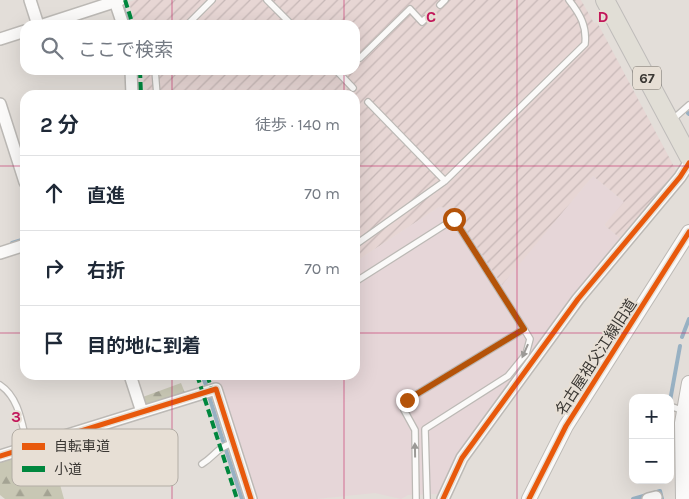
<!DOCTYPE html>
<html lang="ja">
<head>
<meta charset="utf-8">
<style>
	:root { --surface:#fff; --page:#f2f2f3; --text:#1f2937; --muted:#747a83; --line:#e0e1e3 }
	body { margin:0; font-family:Karla,"Noto Sans JP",sans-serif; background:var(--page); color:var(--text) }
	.controls { position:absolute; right:15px; bottom:15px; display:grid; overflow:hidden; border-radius:10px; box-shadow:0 5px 20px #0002 }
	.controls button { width:45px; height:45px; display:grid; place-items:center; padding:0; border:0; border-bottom:1px solid var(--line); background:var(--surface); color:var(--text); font:25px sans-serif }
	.stop { position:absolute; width:15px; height:15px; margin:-11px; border:4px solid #b45309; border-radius:50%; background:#fff }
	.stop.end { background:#b45309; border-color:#fff; box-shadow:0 1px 5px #0008 }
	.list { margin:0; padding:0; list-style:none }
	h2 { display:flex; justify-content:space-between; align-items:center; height:65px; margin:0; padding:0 20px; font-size:21px }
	h2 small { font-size:16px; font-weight:400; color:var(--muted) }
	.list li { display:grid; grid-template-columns:32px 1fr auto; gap:15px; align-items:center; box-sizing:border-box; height:75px; padding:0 20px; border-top:1px solid var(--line) }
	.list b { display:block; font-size:19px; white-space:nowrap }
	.list em { font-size:16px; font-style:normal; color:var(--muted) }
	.icon { flex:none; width:28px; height:28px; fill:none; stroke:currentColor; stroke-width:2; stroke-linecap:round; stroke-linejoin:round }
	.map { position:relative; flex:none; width:689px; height:499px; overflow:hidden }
	.search { position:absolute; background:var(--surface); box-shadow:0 5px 20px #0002; left:20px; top:20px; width:340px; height:55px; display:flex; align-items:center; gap:12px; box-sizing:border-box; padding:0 18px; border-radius:15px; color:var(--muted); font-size:19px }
	.panel { position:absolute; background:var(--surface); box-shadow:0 5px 20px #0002; left:20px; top:90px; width:340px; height:290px; border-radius:15px }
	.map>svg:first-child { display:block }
	.industrial { fill:url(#industrial-furrows) }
	.medical { fill:#e6d6d8 }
	.forest { fill:url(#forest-firs) }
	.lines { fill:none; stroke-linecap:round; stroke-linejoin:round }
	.stream { stroke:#98b1c3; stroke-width:4 }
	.service-casing { stroke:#bcb9b5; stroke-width:8 }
	.minor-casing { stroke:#bcb9b5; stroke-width:14 }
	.tertiary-casing { stroke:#bcb9b5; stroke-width:16 }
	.primary-casing { stroke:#bfbcba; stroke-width:20 }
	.service { stroke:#fbfaf9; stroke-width:5.5 }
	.minor { stroke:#fbfaf9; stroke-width:11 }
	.tertiary { stroke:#fbfaf9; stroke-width:14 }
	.primary { stroke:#e1ded6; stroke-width:18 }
	.quiet { stroke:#00873e; stroke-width:4; stroke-dasharray:8 4; stroke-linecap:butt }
	.cycleway-casing { stroke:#e7dfd5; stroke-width:8 }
	.cycleway { stroke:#e8590c; stroke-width:5 }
	.oneway { fill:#9b9996 }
	.route { stroke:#b45309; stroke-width:6 }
	.grid { fill:none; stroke:#c2185b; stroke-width:1; stroke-opacity:0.55 }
	.labels { text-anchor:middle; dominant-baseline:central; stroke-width:4; stroke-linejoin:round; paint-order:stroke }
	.shield { fill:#e7dfd5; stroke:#6f6a64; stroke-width:1 }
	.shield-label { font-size:14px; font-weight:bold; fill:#3b3834 }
	.street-label { font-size:15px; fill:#3b3834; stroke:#e7dfd5 }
	.key { fill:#e7dfd5; stroke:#b3ada5; stroke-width:1 }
	.key-label { font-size:14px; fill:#3b3834 }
	.grid-label { font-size:16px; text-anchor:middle; font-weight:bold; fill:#c2185b; stroke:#e7dfd5; stroke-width:4; stroke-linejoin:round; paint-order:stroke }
</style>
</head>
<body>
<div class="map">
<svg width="689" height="499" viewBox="0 0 689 499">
	<defs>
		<pattern id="industrial-furrows" width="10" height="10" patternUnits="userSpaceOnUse" patternTransform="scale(1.25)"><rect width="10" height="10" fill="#e7d6d4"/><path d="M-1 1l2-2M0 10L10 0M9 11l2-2" fill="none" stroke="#c7b8b7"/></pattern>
		<pattern id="forest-firs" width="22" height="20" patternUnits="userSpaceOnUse" patternTransform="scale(1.25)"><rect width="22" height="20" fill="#c8c7b4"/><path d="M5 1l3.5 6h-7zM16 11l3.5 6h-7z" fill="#a4a393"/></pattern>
	</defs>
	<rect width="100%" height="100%" fill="#e3ded9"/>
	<!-- industrial -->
	<path class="industrial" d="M135 0H581L594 23 597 22 678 174 623 241 604 225 623 201 593 176 502 286 452 209 439 207 355 262V95H144L143 70H355V25H135L129 2Z"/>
	<!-- medical -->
	<path class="medical" d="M593 176 624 202 604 225 623 241 461 454 438 494 408 495 401 499 375 493 316 499H256L218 383 212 384 209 375H355V262L439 207 452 209 502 285Z"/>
	<!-- forest -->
	<path class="forest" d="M181 383 185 393 144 405 140 398Z
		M49 445 64 499H5L0 495V460Z"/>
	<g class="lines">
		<!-- stream -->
		<path class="stream" d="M123 8 129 25
			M688 113 689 114
			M12 243 25 239
			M682 337 689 319
			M202 375 206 385
			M209 396 223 441
			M670 401 680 346
			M226 450 242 499
			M654 493 660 491 662 499
			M633 499 647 495"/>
		<defs>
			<path id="service" d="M267 0 292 25
				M440 5 445 0
				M187 25 212 0
				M360 58 410 9 422 22 425 19
				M155 70 157 95
				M336 70 353 88
				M368 102 445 181
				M672 120 689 105
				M355 245 445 181 585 44C587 26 580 14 569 0
				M355 282 454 219 524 329
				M0 385C20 398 22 426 28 448
				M670 406 684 411
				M202 464C215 456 216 448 233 443
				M416 499 415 430 404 410 407 400 524 329 530 339 526 354 508 376 425 429 427 499"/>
			<path id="minor" d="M30 0 38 25
				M115 1 123 25
				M43 25 120 0
				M0 39 25 31
				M131 70 132 95
				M0 104 25 182
				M0 253 25 245
				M130 375 142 412
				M0 456 216 389 251 499
				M443 499 462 458 578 299 680 177 689 163
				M648 499 656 497"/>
			<path id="tertiary" d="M529 499 566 426 689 232
				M683 499 682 423 689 383"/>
			<path id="primary" d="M605 0 689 157"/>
		</defs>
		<!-- service casing -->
		<use href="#service" class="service-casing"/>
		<!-- minor casing -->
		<use href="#minor" class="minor-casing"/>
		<!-- tertiary casing -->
		<use href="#tertiary" class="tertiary-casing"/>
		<!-- primary casing -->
		<use href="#primary" class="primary-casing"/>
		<!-- service -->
		<use href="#service" class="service"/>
		<!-- minor -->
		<use href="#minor" class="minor"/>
		<!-- tertiary -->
		<use href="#tertiary" class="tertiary"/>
		<!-- primary -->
		<use href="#primary" class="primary"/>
		<!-- quiet -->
		<path class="quiet" d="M125 0 133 25
			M140 70 141 95
			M197 375 237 499
			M207 375 212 390"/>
		<defs>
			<path id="cycleway" d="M0 456 216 389 251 499
				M443 499 462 458 578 299 680 177 689 163
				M529 499 566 426 689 232"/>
		</defs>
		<!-- cycleway casing -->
		<use href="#cycleway" class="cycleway-casing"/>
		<!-- cycleway -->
		<use href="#cycleway" class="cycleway"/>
	</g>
	<!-- one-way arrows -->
	<defs><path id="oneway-solid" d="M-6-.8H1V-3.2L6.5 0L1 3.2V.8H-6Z" transform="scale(1.25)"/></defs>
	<g class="oneway">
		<use href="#oneway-solid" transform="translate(525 351) rotate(114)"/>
		<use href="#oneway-solid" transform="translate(415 450) rotate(-91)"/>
	</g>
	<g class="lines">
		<!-- route -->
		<path class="route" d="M407 400 524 329 454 219"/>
	</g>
	<!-- grid -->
	<path class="grid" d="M172 0V25M344 0V25M517 0V499M172 70V95M344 70V95M0 166H25M355 166H689M0 333H25M355 333H689M172 375V499M344 375V499"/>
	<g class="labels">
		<!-- shield labels -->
		<rect class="shield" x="633" y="66.5" width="28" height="23" rx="4"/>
		<g class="shield-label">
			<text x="647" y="78">67</text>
		</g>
		<!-- street labels -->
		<g class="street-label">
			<text transform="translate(596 357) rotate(-57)">名古屋祖父江線旧道</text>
		</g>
	</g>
	<!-- legend -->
	<rect x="12" y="429" width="166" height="57" rx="8" class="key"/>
	<rect x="22" y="443" width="23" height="7" fill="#e8590c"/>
	<rect x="22" y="466" width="23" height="6" fill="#00873e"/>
	<g class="key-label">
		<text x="54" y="451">自転車道</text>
		<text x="54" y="474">小道</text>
	</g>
	<g class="grid-label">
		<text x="431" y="22">C</text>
		<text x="603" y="22">D</text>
		<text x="16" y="422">3</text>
	</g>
</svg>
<div class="controls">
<button>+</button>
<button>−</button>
</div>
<div class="stop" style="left:454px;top:219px"></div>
<div class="stop end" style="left:407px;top:400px"></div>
<div class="search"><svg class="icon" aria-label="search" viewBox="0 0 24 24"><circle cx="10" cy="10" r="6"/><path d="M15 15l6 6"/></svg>ここで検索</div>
<section class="panel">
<h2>2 分<small>徒歩 · 140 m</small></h2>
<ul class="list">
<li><svg class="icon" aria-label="ahead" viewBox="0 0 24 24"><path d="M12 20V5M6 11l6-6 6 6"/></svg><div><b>直進</b></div><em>70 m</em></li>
<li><svg class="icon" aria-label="right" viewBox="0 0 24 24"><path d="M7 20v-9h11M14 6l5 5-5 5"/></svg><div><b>右折</b></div><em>70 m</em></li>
<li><svg class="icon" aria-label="arrive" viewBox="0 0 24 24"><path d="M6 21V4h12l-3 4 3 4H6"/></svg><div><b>目的地に到着</b></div></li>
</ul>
</section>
</div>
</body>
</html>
